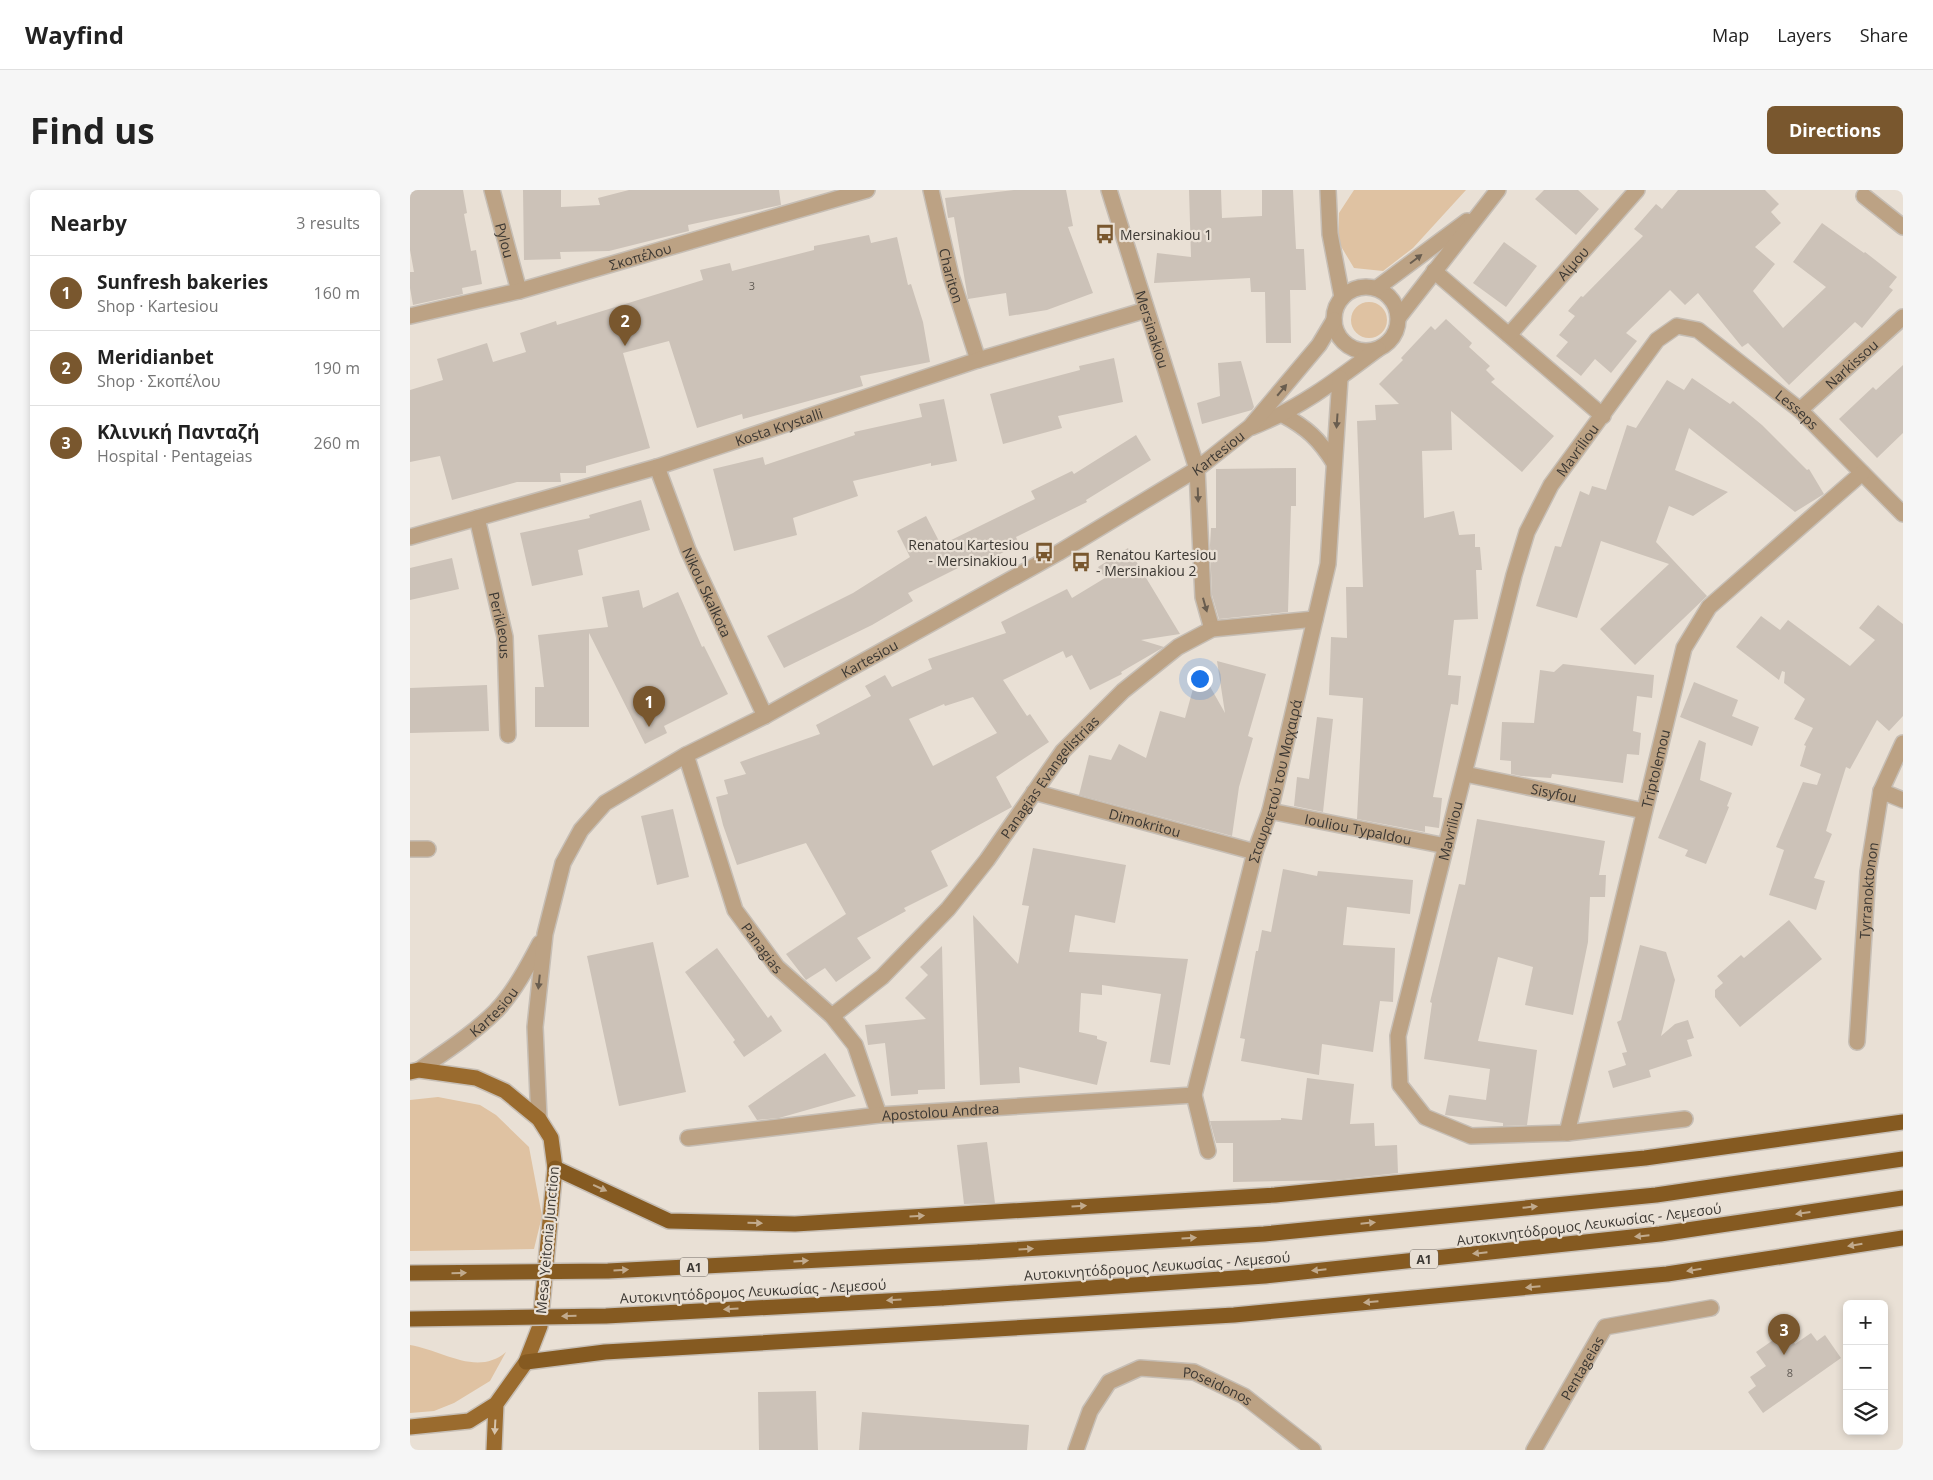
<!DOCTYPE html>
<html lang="en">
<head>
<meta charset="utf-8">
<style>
	:root { --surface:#fff; --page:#f6f6f6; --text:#222; --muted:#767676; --line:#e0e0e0; --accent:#79572e }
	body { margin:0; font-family:"Open Sans",sans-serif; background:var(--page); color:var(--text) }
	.controls { position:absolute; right:15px; bottom:15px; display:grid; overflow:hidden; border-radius:8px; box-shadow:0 2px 8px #0003 }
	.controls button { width:45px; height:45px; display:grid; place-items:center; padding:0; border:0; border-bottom:1px solid var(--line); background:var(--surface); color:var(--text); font:25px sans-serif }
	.you { position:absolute; left:789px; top:488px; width:18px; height:18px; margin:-12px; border:4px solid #fff; border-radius:50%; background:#1a73e8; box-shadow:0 0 0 8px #1a73e833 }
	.badge { display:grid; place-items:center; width:32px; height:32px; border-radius:50%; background:var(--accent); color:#fff; font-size:16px; font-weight:700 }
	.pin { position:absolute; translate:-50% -41px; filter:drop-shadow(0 1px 2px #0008) }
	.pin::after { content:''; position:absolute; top:26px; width:18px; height:15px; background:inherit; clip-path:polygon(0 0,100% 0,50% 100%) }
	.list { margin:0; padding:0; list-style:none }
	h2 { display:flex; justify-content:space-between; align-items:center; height:65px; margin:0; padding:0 20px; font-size:21px }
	h2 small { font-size:16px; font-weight:400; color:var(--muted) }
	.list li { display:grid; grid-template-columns:32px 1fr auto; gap:15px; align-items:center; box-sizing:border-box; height:75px; padding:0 20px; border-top:1px solid var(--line) }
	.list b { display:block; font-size:19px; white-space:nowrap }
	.list p { margin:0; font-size:16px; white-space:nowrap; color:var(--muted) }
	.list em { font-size:16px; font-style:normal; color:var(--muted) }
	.icon { flex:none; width:28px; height:28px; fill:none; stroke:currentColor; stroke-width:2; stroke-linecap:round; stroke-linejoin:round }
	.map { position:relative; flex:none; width:1493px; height:1260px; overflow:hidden; border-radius:8px }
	header { display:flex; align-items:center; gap:30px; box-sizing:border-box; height:70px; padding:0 25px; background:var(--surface); border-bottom:1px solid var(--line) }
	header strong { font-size:24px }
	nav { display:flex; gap:28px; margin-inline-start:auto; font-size:18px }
	.intro { display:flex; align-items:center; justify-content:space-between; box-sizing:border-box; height:120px; padding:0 30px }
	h1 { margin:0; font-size:35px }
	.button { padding:12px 22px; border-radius:8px; background:var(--accent); color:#fff; font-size:18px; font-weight:700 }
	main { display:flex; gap:30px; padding:0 30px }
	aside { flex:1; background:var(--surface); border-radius:8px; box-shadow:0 2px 8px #0003 }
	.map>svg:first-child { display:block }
	.green { fill:#dfc2a2 }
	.building { fill:#ccc2b8; fill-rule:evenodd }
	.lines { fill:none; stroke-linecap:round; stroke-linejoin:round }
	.minor-casing { stroke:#c6beb5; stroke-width:18 }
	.major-casing { stroke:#c6beb5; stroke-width:18 }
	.highway-casing { stroke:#c6beb5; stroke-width:18 }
	.minor { stroke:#bca284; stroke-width:15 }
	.major { stroke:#9a6b2e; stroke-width:15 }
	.highway { stroke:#855a21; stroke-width:15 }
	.highway-bridge-casing { stroke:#c6beb5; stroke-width:18; stroke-linecap:butt }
	.highway-bridge { stroke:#855a21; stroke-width:15 }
	.oneway { fill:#695d4f }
	.oneway2 { fill:#c1aa8d }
	.oneway3 { fill:#d5c3ab }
	.labels { text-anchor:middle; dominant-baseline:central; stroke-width:4.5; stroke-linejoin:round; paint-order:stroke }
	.number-label { font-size:11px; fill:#605a54 }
	.shield { fill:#e9e0d5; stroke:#706a64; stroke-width:1 }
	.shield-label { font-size:12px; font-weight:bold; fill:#3c3833 }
	.poi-label { font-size:14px; fill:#3c3833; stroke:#e9e0d5; text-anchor:start }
	.street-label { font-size:14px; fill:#3c3833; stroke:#e9e0d5 }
</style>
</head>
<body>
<header>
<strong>Wayfind</strong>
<nav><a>Map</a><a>Layers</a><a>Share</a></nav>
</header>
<div class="intro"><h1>Find us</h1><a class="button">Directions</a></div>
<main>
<aside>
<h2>Nearby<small>3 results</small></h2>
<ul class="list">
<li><span class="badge">1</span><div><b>Sunfresh bakeries</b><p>Shop · Kartesiou</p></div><em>160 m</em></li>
<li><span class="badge">2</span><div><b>Meridianbet</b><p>Shop · Σκοπέλου</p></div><em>190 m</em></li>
<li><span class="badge">3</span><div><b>Κλινική Πανταζή</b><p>Hospital · Pentageias</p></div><em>260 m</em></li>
</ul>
</aside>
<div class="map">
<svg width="1493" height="1260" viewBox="0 0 1493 1260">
	<rect width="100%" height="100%" fill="#e9e0d5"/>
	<!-- green -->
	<path class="green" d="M944 0H1056L1003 58 973 81 944 78 929 53V23Z
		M941 130a18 18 0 1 1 36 0a18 18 0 1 1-36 0Z
		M28 907 70 915 86 925 119 957 132 1026 124 1059 0 1061V910Z
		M0 1155C32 1160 67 1187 96 1162L80 1191 44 1213 24 1221 0 1223Z"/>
	<!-- building -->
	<path class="building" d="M0 0H53L57 23 54 24 61 61 66 60 72 94 52 98 53 104 3 115 0 98V82H4L0 60Z
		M113 0H151V17L190 15 188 8 219 0H369L371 15 278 35 279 41 199 61 150 62 151 69 114 70Z
		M604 0H656L663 36 658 37 683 103 637 120 599 126 596 103 558 109 544 27 538 28 535 8Z
		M779 0H811L812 28 852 26V0H883L886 59H894L896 100H880L881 153H856L855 102H841L840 88 744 93 747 63 781 67Z
		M1134 0H1168L1189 19 1166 45 1125 9Z
		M1268 0H1355L1369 14 1361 22 1371 33 1345 57 1365 74 1343 101 1373 138 1416 97 1383 72 1412 33 1454 63 1455 62 1487 87 1479 97 1483 100 1452 138 1445 132 1379 195 1338 153 1332 157 1288 103 1275 115 1260 100 1216 143 1227 151 1201 183 1185 169 1171 186 1146 166 1158 152 1149 145 1165 126 1158 121 1171 106 1173 107 1233 46 1224 39 1246 14 1252 19Z
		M459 45 461 53 487 47 498 95 501 94 513 132 520 172 450 186 453 196 333 229 332 224 287 238 259 151 213 163 240 258 176 276V283H150L151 292H107L42 310 30 266 0 272V200L33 190 27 169 77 153 83 172 116 162 110 143 146 131 147 135 293 90 290 80 320 73 322 81 404 60V56Z
		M1094 52 1127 76 1096 117 1063 93Z
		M1036 129 1062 153 1059 157 1080 176 1076 180 1085 189 1081 192 1144 246 1112 282 1041 221 1042 260 1012 261 1014 328 1044 321 1049 345 1065 344V357H1070L1072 380H1066L1068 429 1044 430 1038 485 1051 486 1048 515 1041 514 1023 607 1032 608 1029 638 1015 636V642L947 629 953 508 919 505 921 447 937 448 936 397H953L947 231 966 230 965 215 989 214 969 194 993 170 991 168 1021 136 1025 140Z
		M704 168 713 212 648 226 652 238 593 254 580 204 670 180 669 176Z
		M831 171 844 217 842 220 792 234 787 213 810 206 808 173Z
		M1493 175V243L1467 268 1429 229 1463 197 1466 200Z
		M1282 188 1320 214 1323 211 1352 235 1397 280 1399 279 1414 304 1385 322 1279 238 1265 280 1318 302 1283 326 1259 316 1246 352 1297 406 1225 475 1190 439 1259 374 1191 351 1167 428 1126 416 1145 356 1151 357 1170 301 1179 305 1182 296 1196 300 1217 235 1226 238 1257 190 1274 200Z
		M534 209 547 271 521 276V273L443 291 448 306 383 328 387 345 324 361 303 279 353 267 355 275 445 245 444 242 512 227 509 214Z
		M726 245 741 270 676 310 677 312 606 347 609 354 565 377 562 371 498 403 503 411 462 435 374 478 357 446 443 403 500 367 487 341 516 326 531 355 625 309 621 301 662 281 664 284Z
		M886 278V316H881L878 422 809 429 802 405 800 355 801 338H806V279Z
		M231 310 240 340 168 360 173 385 122 396 110 343 180 328 179 325Z
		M718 358 770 444 731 450 754 457 711 482 712 484 680 500 662 465 656 468 653 461 593 490 617 526 620 524 639 552 586 587 602 617 521 661 538 696 494 718 496 721 447 748 461 768 426 792 415 778 396 790 376 764 436 724 396 653 327 675 313 635 306 607 318 604 314 590 336 584 330 572 410 544 406 535 461 506 455 496 475 485 482 497 522 479 518 469 596 443 591 432 657 399 662 408 695 388 688 377ZM563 507 587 543 523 576 499 529 534 514 535 516Z
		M42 368 49 399 0 410V378Z
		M229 400 233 418 268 402 292 457 294 456 318 504 254 536 257 543 235 554 179 443V537H125V497H134L128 445 198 437 192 407Z
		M1468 415 1493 434V526L1479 541 1467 530 1440 579 1436 577 1416 641 1422 644 1404 688 1415 691 1406 720 1359 705 1374 660 1366 657 1393 592 1407 595 1411 584 1390 576 1396 556 1394 555 1403 538 1384 529 1395 509 1374 493 1375 482 1372 481 1369 490 1326 457 1351 426 1370 440 1378 430 1440 476 1465 450 1449 438Z
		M807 471 856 484 838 546 843 548 829 597 822 646 669 605 679 565 701 570 709 554 736 568 750 521 775 528 789 477 815 523Z
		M1153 474 1244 485 1242 508 1227 506 1223 541 1231 543 1229 565 1217 564 1213 593 1142 584 1141 588 1111 586 1101 584V571L1090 570 1092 532 1124 533 1130 480 1144 482Z
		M1284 492 1328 510 1322 526 1349 537 1342 556 1270 527Z
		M77 495 79 541 0 543V498Z
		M907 527 923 529 913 622 884 616 887 587 899 589Z
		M1289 550 1296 553 1290 590 1322 603 1317 616 1319 617 1296 674 1275 666 1278 660 1248 648Z
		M263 619 279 687 247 695 231 626Z
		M1067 629 1195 651 1189 685H1196L1195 707H1180L1178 752 1163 825 1115 815 1123 777 1088 767 1068 851 1127 860 1117 935 1093 936V933L1035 925 1039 905 1076 910 1080 879 1014 869 1022 813 1020 812 1049 694 1055 695Z
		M623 658 716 675 705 733 665 725 659 762 778 769 760 875 740 872 751 804 692 795V805L671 803 669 842 687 846V849L697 852 687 895 609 877 610 893 570 895 563 725 608 774 619 716 612 715Z
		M873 679 907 686 908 681 1003 690 1000 724 937 717 933 755 985 758 983 812 970 811 963 862 912 854 909 885 831 871 835 849 830 848 846 761H848L852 740 861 742Z
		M1379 730 1412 769 1330 837 1305 807V800L1313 793 1307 786 1331 765 1334 768Z
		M243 752 276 902 209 916 177 766Z
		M1230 755 1256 762 1265 790 1251 846 1265 834 1278 830 1284 848 1277 850 1282 866 1239 880 1241 887 1203 898 1198 881 1216 875 1212 863 1217 862 1207 832 1211 830Z
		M532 756 535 899 508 900V904L481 906 475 853 458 855 455 835 516 829 495 808 518 785 510 777Z
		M307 758 358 828 361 825 372 841 334 867 323 852 325 850 275 782Z
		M415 863 446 906 369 928 347 930 338 916Z
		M897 888 944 894 940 934 964 933 965 956 987 955 988 983 925 990 823 992V953H806L800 931 871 930V928L892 930Z
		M577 952 585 1013 554 1014 547 955Z
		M1376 1141 1385 1154 1401 1143 1407 1151 1415 1145 1431 1168 1353 1223 1338 1202 1346 1196 1340 1187 1356 1176 1346 1162Z
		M406 1201 408 1260H349L348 1202Z
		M452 1222 619 1235 617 1260H449Z"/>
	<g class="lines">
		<defs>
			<g id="minor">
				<path id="s1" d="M82 0 109 101"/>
				<path id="s2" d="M521 0 541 86 568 170"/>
				<path id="s3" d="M699 0 787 279 793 407 802 439"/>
				<path d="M918 0 920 44 932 107"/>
				<path d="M1454 6 1493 37"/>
				<path d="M1024 81 1193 226"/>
				<circle cx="956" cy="129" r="32"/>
				<path d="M967 98 1057 31"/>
				<path id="s4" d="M0 126 109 101 457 0"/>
				<path d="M989 127 1088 0"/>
				<path id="s5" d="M1099 145 1227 0"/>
				<path id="s6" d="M1390 220 1493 127"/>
				<path d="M873 225C897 238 909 249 924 273"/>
				<path d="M842 237C889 219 928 189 968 159"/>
				<path id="s7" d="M247 277 278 360 355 526"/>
				<path id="s8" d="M67 328 95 447 98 545"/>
				<path id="s9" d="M0 347 247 277 568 170 736 120"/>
				<path id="s10" d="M276 565 325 720 367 777 422 826 445 855 469 925"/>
				<path id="s11" d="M1055 584 1234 621"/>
				<path d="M1471 601 1493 610"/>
				<path id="s12" d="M624 602 845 662"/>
				<path id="s13" d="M860 621 1036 656"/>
				<path d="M0 659H18"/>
				<path id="s14" d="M422 826 472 787 538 719 577 670 653 561 713 501 768 457 802 439 905 429"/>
				<path id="s15" d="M1447 852 1458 682 1471 601 1493 553"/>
				<path id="s16" d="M9 880C35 862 63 844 86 821 104 802 118 776 130 753"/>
				<path id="s17" d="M129 929 125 837 135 744 153 673 171 640 195 613 276 565 355 526 648 363 787 279 840 237 909 155 924 130"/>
				<path id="s18" d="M1275 929 1157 943 1061 946 1015 927 990 895 988 846 1104 385 1117 342 1141 295 1247 150 1267 136 1288 140 1390 220 1493 324"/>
				<path id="s19" d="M1157 943 1274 458 1299 417 1452 283"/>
				<path id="s20" d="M278 948 469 925 784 905"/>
				<path id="s21" d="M798 961 784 905 845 662 860 621 918 374 930 188"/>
				<path id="s22" d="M666 1260 680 1221 699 1192 730 1178 784 1182 834 1206 903 1260"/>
				<path id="s23" d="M1124 1260 1195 1137 1301 1118"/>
			</g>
			<path id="major" d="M0 882 9 880 66 888 95 901 129 929 141 948 145 978 130 1136 116 1172 86 1214 59 1231 0 1237
				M84 1260 86 1214"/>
			<path id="highway" d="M145 978 259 1031 385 1034 865 1005 1235 968 1493 932
				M568 1062 854 1044 1246 1005 1493 969
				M532 1108 855 1086 1250 1044 1493 1008
				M116 1172 195 1162 824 1125 1257 1084 1493 1048"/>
		</defs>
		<!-- minor casing -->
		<use href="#minor" class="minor-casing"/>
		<!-- major casing -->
		<use href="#major" class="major-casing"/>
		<!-- highway casing -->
		<use href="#highway" class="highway-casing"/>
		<!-- minor -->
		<use href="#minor" class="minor"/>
		<!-- major -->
		<use href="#major" class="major"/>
		<!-- highway -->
		<use href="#highway" class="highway"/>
		<defs>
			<path id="highway-bridge" d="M0 1083 198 1081 568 1062
				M0 1129 196 1126 532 1108"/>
		</defs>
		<!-- highway-bridge casing -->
		<use href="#highway-bridge" class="highway-bridge-casing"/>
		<!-- highway-bridge -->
		<use href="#highway-bridge" class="highway-bridge"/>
	</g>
	<!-- one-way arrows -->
	<defs><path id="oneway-solid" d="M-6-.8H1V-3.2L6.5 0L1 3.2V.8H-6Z" transform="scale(1.25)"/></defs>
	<g class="oneway">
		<use href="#oneway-solid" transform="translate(1006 69) rotate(-37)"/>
		<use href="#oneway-solid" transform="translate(872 200) rotate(-50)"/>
		<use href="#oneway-solid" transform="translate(927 231) rotate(94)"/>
		<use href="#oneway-solid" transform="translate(788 305) rotate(88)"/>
		<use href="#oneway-solid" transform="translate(795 415) rotate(74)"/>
		<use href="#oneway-solid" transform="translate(129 792) rotate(96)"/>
	</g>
	<g class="oneway2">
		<use href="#oneway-solid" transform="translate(190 998) rotate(24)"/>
		<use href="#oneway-solid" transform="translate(669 1016) rotate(-3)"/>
		<use href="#oneway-solid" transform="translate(1120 1017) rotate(-6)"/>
		<use href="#oneway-solid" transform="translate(1393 1023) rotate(172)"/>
		<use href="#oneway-solid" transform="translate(507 1026) rotate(-3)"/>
		<use href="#oneway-solid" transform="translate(345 1033) rotate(1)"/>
		<use href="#oneway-solid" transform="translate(958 1033) rotate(-6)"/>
		<use href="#oneway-solid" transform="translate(1232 1046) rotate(174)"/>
		<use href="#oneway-solid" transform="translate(779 1048) rotate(-4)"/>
		<use href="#oneway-solid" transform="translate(1445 1055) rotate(171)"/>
		<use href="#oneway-solid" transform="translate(616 1059) rotate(-4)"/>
		<use href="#oneway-solid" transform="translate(1070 1063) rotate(174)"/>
		<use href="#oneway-solid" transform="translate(391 1071) rotate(-3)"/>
		<use href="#oneway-solid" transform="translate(211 1080) rotate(-3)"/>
		<use href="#oneway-solid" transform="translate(909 1080) rotate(174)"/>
		<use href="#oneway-solid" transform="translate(1284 1080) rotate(171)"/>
		<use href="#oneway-solid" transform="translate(49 1083) rotate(-1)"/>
		<use href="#oneway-solid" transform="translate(1123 1097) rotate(175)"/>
		<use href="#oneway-solid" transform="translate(484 1110) rotate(177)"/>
		<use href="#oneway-solid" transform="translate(961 1112) rotate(175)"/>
		<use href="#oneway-solid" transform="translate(321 1119) rotate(177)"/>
		<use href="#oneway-solid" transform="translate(159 1126) rotate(179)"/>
	</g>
	<use class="oneway3" href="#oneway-solid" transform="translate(85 1237) rotate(93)"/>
	<!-- icons -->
	<defs>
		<symbol id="bus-bare" viewBox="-9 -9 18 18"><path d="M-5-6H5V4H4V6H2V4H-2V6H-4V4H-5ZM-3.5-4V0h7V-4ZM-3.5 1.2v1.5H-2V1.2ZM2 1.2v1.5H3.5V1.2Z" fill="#79572e" stroke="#e9e0d5" stroke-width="2.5" paint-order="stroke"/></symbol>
	</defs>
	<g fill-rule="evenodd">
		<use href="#bus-bare" x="681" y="30" width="28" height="28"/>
		<use href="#bus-bare" x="620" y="348" width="28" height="28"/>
		<use href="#bus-bare" x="657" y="358" width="28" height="28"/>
	</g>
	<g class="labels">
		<!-- number labels -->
		<g class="number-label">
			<text x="342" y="95">3</text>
			<text x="1380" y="1182">8</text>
		</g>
		<!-- shield labels -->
		<g class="shield">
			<rect x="1000" y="1059.5" width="28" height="19" rx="4"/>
			<rect x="270" y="1067.5" width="28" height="19" rx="4"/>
		</g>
		<g class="shield-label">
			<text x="1014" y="1069">A1</text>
			<text x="284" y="1077">A1</text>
		</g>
		<!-- poi labels -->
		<g class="poi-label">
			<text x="710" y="44">Mersinakiou 1</text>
			<text x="619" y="354" text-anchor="end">Renatou Kartesiou<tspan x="619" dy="16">- Mersinakiou 1</tspan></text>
			<text x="686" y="364">Renatou Kartesiou<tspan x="686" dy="16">- Mersinakiou 2</tspan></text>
		</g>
		<!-- street labels -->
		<g class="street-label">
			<text stroke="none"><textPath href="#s1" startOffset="52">Pylou</textPath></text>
			<text stroke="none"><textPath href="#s4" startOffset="238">Σκοπέλου</textPath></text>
			<text stroke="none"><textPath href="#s5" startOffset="96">Αίμου</textPath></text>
			<text stroke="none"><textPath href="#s2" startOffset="88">Chariton</textPath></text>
			<text stroke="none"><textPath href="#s3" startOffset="146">Mersinakiou</textPath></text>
			<text stroke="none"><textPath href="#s6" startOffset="69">Narkissou</textPath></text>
			<text stroke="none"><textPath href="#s18" startOffset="1280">Lesseps</textPath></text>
			<text stroke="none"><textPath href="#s9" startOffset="385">Kosta Krystalli</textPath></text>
			<text stroke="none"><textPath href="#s18" startOffset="971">Mavriliou</textPath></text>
			<text stroke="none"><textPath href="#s17" startOffset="1039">Kartesiou</textPath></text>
			<text stroke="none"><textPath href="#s7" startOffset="135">Nikou Skalkota</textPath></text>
			<text stroke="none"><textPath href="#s8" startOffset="110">Perikleous</textPath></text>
			<text stroke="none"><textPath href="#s17" startOffset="634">Kartesiou</textPath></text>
			<text stroke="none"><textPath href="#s19" startOffset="375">Triptolemou</textPath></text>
			<text stroke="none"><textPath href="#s14" startOffset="325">Panagias Evangelistrias</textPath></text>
			<text stroke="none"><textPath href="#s21" startOffset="382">Σταυραετού του Μαχαιρά</textPath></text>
			<text stroke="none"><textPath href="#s11" startOffset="91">Sisyfou</textPath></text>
			<text stroke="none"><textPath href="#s12" startOffset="115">Dimokritou</textPath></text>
			<text stroke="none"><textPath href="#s13" startOffset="90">Iouliou Typaldou</textPath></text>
			<text stroke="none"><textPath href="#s18" startOffset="566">Mavriliou</textPath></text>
			<text stroke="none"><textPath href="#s15" startOffset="152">Tyrranoktonon</textPath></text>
			<text stroke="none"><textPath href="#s10" startOffset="209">Panagias</textPath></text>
			<text stroke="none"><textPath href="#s16" startOffset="95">Kartesiou</textPath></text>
			<text stroke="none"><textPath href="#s20" startOffset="254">Apostolou Andrea</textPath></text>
			<text transform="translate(1179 1034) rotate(-7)">Αυτοκινητόδρομος Λευκωσίας - Λεμεσού</text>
			<text transform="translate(137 1050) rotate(-85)">Mesa Yeitonia Junction</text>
			<text transform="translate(747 1076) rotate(-4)">Αυτοκινητόδρομος Λευκωσίας - Λεμεσού</text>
			<text transform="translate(343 1101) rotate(-3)">Αυτοκινητόδρομος Λευκωσίας - Λεμεσού</text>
			<text stroke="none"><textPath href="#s23" startOffset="95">Pentageias</textPath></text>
			<text stroke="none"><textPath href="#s22" startOffset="191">Poseidonos</textPath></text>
		</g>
	</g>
</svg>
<div class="controls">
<button>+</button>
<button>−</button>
<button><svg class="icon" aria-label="layers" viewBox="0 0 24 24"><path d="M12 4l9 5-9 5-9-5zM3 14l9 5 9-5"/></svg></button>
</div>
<div class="you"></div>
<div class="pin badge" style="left:239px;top:537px">1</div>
<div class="pin badge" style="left:215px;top:156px">2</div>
<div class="pin badge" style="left:1374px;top:1165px">3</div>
</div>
</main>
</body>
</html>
